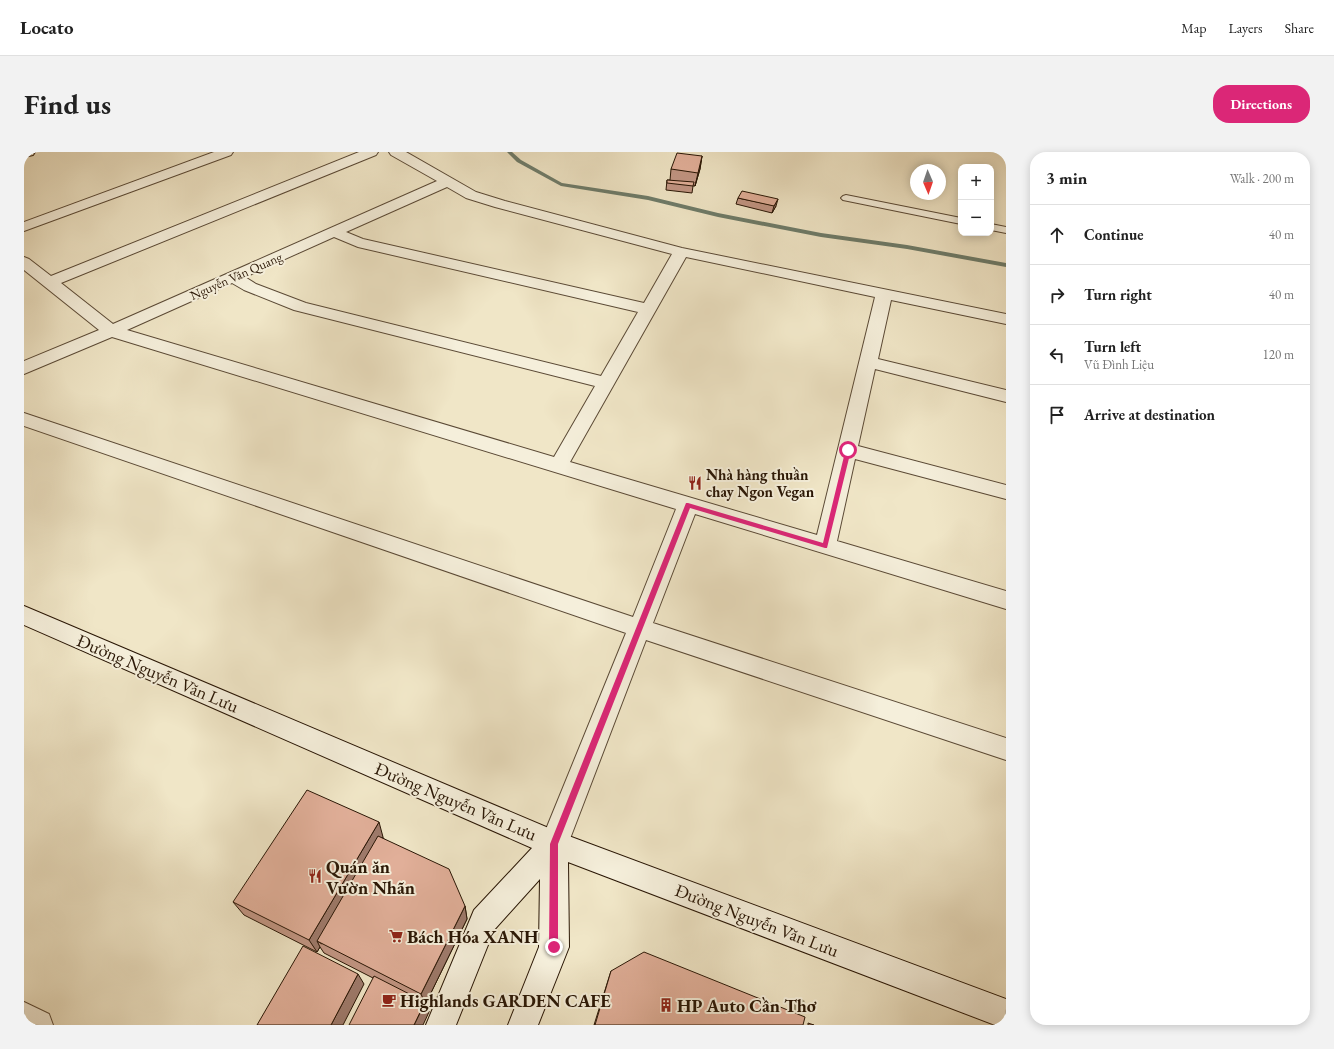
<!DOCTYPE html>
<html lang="en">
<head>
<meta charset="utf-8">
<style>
	:root { --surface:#fff; --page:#f2f2f2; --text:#222; --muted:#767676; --line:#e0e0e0; --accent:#db2777 }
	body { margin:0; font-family:"EB Garamond",serif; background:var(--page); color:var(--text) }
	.controls { position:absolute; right:12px; top:12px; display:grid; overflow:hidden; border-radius:8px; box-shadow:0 2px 10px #0003 }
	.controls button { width:36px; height:36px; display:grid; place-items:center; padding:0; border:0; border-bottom:1px solid var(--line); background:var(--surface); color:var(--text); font:20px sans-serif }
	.compass { position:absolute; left:886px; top:12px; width:36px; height:36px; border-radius:50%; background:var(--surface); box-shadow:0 2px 10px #0003; rotate:178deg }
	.stop { position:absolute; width:12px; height:12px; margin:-9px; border:3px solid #db2777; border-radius:50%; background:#fff }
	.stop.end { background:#db2777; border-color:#fff; box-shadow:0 1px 4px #0008 }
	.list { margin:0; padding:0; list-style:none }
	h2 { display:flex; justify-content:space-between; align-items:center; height:52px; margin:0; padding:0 16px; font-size:17px }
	h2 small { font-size:13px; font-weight:400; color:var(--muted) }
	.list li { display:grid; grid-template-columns:26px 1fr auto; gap:12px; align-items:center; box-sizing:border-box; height:60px; padding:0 16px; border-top:1px solid var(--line) }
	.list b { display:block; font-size:15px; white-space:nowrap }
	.list p { margin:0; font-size:13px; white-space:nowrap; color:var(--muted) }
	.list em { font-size:13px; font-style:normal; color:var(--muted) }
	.icon { flex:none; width:22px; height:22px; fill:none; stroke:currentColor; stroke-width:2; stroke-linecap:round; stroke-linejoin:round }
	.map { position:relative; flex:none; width:982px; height:873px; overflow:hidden; border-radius:16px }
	header { display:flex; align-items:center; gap:24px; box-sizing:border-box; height:56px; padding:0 20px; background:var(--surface); border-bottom:1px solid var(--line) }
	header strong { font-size:19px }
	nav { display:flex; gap:22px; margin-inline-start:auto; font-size:14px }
	.intro { display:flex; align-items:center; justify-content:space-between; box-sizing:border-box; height:96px; padding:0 24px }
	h1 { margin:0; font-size:28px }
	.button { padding:10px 18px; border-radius:16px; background:var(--accent); color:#fff; font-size:14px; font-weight:700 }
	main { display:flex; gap:24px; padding:0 24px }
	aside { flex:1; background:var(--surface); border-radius:16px; box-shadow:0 2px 10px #0003 }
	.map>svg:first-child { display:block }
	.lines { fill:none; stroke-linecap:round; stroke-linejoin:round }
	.stream { fill:#6e7c6a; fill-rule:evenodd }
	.lane-casing { stroke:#5b4a36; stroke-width:2 }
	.street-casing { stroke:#5b4a36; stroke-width:2 }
	.secondary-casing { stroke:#291605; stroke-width:2 }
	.lane { fill:#f5efdb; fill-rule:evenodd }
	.street { fill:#f5efdb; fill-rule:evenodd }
	.secondary { fill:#f5efdb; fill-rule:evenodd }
	.tree { fill:#9f9578 }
	.wall { fill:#c29684; stroke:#291605 }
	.shaded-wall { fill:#9e7a6b; stroke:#291605 }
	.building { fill:#e1af99; stroke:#291605 }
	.route { fill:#db2777 }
	.labels { text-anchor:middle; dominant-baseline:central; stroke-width:4; stroke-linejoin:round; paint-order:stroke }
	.far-street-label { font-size:13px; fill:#291605; stroke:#f5efdb }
	.poi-label { font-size:15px; font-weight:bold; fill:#291605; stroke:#f5efdb; text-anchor:start }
	.near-street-label { font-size:18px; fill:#291605; stroke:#f5efdb }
	.near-poi-label { font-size:18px; font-weight:bold; fill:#291605; stroke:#f5efdb; text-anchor:start }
</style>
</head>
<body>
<header>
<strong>Locato</strong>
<nav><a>Map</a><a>Layers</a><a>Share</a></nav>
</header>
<div class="intro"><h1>Find us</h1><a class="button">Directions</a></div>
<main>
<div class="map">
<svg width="982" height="873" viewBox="0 0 982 873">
	<rect width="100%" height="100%" fill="#f0e6c7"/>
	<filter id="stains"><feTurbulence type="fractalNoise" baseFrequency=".005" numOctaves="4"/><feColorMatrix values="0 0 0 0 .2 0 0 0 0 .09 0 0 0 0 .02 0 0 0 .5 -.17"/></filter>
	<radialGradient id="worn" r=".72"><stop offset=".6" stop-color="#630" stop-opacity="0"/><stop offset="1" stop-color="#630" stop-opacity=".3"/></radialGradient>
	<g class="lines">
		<!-- stream -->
		<path class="stream" d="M483 0H488L497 8 538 31 624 44 694 61 797 81 883 93 982 111V115L883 97 797 85 694 65 624 48 537 34 493 10Z"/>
		<defs>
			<path id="lane" d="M822 43 937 66V72L819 48 817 46 819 44Z
				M967 72 982 75V81L967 78Z"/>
			<path id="street" d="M190 0H209L207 3 0 79V70Z
				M335 0H354L352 3 37 131 89 172 413 29 367 3 365 0H382L452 40 481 49 658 96 982 162V172L867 148 854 207 982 238V250L851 217 834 294 982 333V347L831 307 813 389 982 439V457L671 362 629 471 982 586V608L622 488 544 692 540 701 530 705 520 701 516 692 602 481 0 274V261L609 465 652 357 88 185 0 222V209L75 178 0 118V105L5 107 27 124ZM423 35 442 46 471 55 648 102 620 151 339 87 322 80ZM310 85 334 95 614 160 577 224 282 151 232 132 221 125ZM662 105 851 145 793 383 546 310ZM208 131 220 138 270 158 571 234 530 305 103 178Z
				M0 850 25 862 29 873H0Z"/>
			<path id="secondary" d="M0 0H11L9 3 0 5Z
				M0 454 534 680 982 847V873H971L544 710 545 795 514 873H484L515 795 516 727 470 778 432 873H402L450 758 508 696 0 473Z"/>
		</defs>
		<!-- lane casing -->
		<use href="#lane" class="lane-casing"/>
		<!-- street casing -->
		<use href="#street" class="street-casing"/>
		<!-- secondary casing -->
		<use href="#secondary" class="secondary-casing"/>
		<!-- lane -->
		<use href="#lane" class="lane"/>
		<!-- street -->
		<use href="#street" class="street"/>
		<!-- secondary -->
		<use href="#secondary" class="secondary"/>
	</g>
	<!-- trees -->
	<circle class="tree" cx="774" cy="854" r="8"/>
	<!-- wall -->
	<path class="wall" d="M678 4 676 17 671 34H669L668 41 642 38 643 28H646L647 17Z
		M714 46 752 54 748 61 712 52Z
		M359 685V686L441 754 443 767 402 851 405 860 349 826 300 801 296 795 293 800 220 763 209 750Z
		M587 819 779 873H570Z"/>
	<!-- shaded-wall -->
	<path class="shaded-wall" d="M678 4 676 17 671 34 674 21Z
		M754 47 752 54 748 61 750 54Z
		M355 670 359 685 298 792 293 789 296 795 293 800 285 788Z
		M441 754 443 767 402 851 405 860 399 873H390L401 851 397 842Z
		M334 822 340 832 319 873H307Z"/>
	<!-- building -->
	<path class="building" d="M653 1 678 4 674 21 647 17Z
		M643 28 670 30 669 34 643 31Z
		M718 39 754 47 750 54 714 46Z
		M283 638 355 670 285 788 209 750Z
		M354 684 425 717 441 754 397 842 293 789Z
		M279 794 334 822 307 873H233Z
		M620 800 781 865 779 873H571L587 819Z
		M350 824 401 850 390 873H325Z
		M784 871 790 873H784Z"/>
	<!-- route -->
	<path class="route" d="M822 296 827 298 803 396H801L666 356 534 692V795L533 798 530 799 527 798 525 795 526 692 662 351H664L799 391Z"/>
	<!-- icons -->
	<defs>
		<symbol id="restaurant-bare" viewBox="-9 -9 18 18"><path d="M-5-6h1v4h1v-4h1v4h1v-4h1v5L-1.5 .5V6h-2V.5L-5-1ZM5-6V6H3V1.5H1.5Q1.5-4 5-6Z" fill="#8f2418" stroke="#f5efdb" stroke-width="2.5" paint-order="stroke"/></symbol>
		<symbol id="supermarket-bare" viewBox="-9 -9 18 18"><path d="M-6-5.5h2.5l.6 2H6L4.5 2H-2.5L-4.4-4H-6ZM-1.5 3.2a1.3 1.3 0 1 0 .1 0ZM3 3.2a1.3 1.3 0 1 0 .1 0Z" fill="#8f2418" stroke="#f5efdb" stroke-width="2.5" paint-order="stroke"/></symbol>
		<symbol id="cafe-bare" viewBox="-9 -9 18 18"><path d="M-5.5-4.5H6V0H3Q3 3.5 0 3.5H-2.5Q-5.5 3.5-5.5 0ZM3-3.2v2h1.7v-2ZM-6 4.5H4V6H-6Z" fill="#8f2418" stroke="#f5efdb" stroke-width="2.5" paint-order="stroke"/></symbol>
		<symbol id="building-bare" viewBox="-9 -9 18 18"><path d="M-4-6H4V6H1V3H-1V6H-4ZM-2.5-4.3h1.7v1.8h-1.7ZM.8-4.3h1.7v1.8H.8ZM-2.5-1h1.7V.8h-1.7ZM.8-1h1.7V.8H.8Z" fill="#8f2418" stroke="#f5efdb" stroke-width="2.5" paint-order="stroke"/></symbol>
	</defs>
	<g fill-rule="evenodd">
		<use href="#restaurant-bare" x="661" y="321" width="20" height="20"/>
		<use href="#restaurant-bare" x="281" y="714" width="20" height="20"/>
		<use href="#supermarket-bare" x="362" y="774" width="20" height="20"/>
		<use href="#cafe-bare" x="355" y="838" width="20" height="20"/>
		<use href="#building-bare" x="632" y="843" width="20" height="20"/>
	</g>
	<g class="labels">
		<!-- far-street labels -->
		<g class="far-street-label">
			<text transform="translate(212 124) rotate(-24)">Nguyễn Văn Quang</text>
		</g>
		<!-- poi labels -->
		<g class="poi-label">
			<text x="682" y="322">Nhà hàng thuần<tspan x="682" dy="17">chay Ngon Vegan</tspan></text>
		</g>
		<!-- near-street labels -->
		<g class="near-street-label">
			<text transform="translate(134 521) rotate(23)">Đường Nguyễn Văn Lưu</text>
			<text transform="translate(432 649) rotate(23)">Đường Nguyễn Văn Lưu</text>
			<text transform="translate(733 768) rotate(21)">Đường Nguyễn Văn Lưu</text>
		</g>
		<!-- near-poi labels -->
		<g class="near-poi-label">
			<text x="302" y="714">Quán ăn<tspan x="302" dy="21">Vườn Nhãn</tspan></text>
			<text x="383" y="784">Bách Hóa XANH</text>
			<text x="376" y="848">Highlands GARDEN CAFE</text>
			<text x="653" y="853">HP Auto Cần Thơ</text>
		</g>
	</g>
	<rect width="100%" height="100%" filter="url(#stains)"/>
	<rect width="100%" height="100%" fill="url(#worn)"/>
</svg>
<div class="controls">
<button>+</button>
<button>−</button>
</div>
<svg class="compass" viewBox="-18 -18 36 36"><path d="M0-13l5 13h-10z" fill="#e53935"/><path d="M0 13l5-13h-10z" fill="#767676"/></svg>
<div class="stop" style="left:824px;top:298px"></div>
<div class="stop end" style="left:530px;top:795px"></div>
</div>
<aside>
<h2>3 min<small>Walk · 200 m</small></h2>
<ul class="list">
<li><svg class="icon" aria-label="ahead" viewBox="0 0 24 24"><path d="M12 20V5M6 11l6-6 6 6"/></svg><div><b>Continue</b></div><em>40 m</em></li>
<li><svg class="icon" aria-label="right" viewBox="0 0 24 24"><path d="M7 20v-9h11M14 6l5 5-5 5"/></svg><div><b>Turn right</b></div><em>40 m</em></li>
<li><svg class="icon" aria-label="left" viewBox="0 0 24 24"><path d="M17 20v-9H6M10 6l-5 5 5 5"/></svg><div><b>Turn left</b><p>Vũ Đình Liệu</p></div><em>120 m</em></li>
<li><svg class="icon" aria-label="arrive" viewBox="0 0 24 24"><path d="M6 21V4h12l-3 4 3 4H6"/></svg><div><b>Arrive at destination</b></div></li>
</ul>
</aside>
</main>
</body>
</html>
